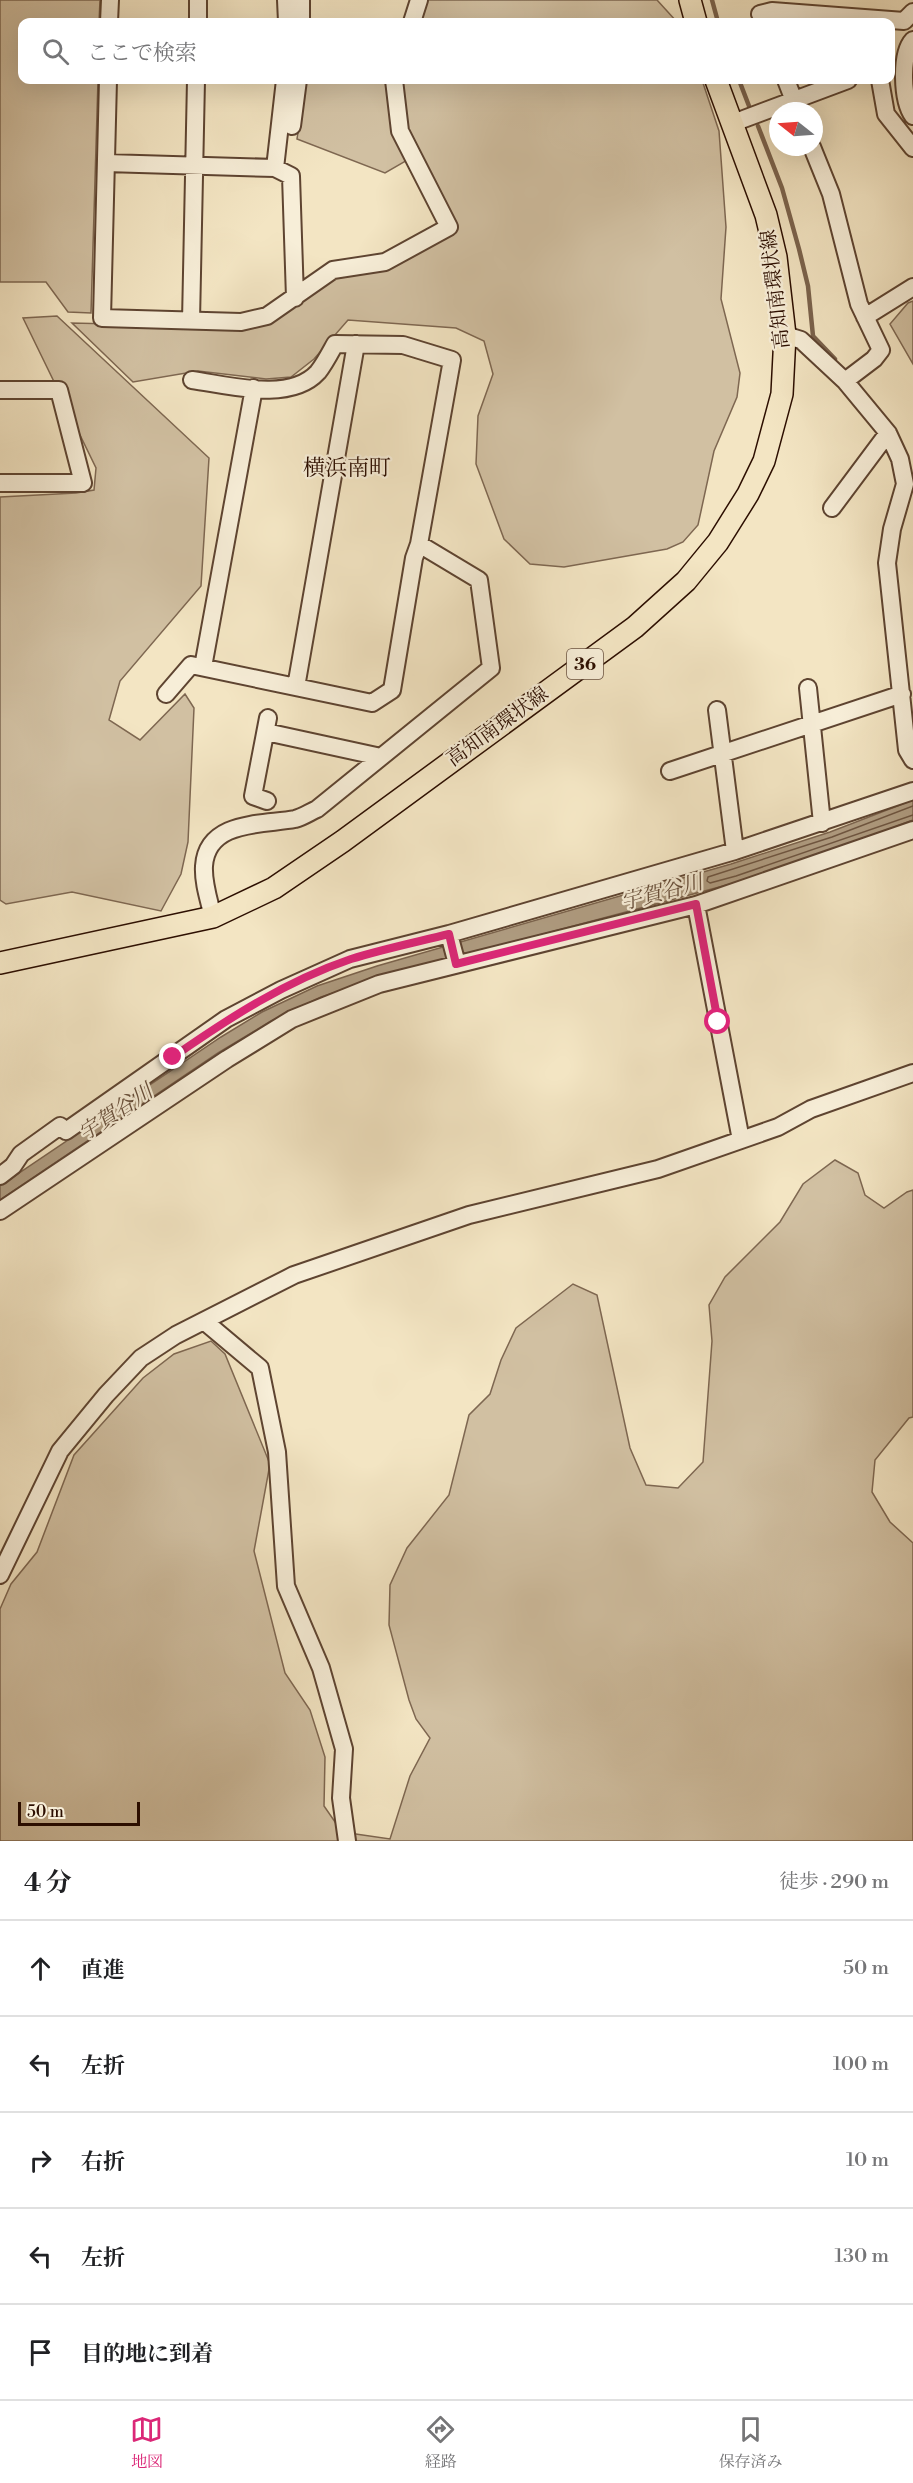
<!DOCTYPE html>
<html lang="ja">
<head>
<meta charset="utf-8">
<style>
	:root { --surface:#fff; --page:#f2f2f2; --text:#202124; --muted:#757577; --line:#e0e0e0; --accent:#db2777 }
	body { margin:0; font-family:"Libre Bodoni","Noto Serif JP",serif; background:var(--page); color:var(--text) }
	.compass { position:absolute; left:769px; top:102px; width:54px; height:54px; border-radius:50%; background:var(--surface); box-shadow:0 6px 24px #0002; rotate:287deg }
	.scale { position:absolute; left:18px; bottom:15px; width:122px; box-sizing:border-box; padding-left:6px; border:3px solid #2c0e00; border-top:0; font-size:16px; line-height:21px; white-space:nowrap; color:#2c0e00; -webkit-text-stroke:4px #f7eed8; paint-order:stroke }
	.stop { position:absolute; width:18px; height:18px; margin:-14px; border:4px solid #db2777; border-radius:50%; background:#fff }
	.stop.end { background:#db2777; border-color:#fff; box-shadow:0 2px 6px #0008 }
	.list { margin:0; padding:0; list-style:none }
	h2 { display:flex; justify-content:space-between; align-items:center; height:78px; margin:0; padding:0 24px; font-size:26px }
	h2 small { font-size:20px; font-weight:400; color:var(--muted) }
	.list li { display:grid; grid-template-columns:39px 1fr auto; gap:18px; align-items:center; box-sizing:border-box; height:96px; padding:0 24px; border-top:2px solid var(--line) }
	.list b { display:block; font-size:22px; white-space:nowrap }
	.list em { font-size:20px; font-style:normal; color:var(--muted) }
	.icon { flex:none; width:33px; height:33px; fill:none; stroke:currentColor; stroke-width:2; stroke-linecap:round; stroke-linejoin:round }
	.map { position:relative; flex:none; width:913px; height:1841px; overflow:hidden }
	.search { position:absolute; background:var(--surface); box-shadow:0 6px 24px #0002; left:18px; right:18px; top:18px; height:66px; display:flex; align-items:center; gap:15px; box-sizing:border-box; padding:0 21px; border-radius:12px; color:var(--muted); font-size:22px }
	.sheet { height:558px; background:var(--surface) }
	nav { display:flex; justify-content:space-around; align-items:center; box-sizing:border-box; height:84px; border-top:2px solid var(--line); background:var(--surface); font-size:16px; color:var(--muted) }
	nav a { display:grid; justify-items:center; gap:3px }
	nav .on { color:var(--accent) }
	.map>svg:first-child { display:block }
	.green { fill:#d1c0a2; stroke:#7e6751; stroke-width:1.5 }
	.water { fill:#af9c81; stroke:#7b634d; stroke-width:1.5 }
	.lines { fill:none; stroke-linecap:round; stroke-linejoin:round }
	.shore { stroke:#6e5540; stroke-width:1.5 }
	.stream { stroke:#7b634d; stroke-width:4.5 }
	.minor-casing { stroke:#5e4431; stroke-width:20 }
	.major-casing { stroke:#2c0e00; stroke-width:24 }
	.minor { stroke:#f7eed8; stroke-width:16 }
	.major { stroke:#f3e5c3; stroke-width:21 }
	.route { stroke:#db2777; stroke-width:8 }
	.labels { text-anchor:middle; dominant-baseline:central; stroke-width:4.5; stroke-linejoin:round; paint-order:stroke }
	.shield { fill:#f7eed8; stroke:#695141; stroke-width:1.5 }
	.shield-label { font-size:18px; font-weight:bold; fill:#2c0e00 }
	.street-label { font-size:20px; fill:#2c0e00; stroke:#f7eed8 }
	.water-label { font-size:21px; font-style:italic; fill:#674e3a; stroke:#f7eed8 }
	.quarter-label { font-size:22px; fill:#2c0e00; stroke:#f7eed8 }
</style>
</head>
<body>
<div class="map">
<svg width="913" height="1841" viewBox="0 0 913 1841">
	<rect width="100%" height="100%" fill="#f3e5c3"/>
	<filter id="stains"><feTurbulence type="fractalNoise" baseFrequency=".00333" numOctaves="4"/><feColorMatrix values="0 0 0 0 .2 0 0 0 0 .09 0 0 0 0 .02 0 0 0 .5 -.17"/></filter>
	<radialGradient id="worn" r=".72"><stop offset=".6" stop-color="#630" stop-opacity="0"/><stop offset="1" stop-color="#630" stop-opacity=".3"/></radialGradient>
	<!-- green -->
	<path class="green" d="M0 0H100L99 22H22V80H98L91 313 68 312 46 282H0Z
		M428 0H657L677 22H419Z
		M306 80H390L411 158 385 173 297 139Z
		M397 80H702L719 131 726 227 721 299 740 373 737 397 714 451 698 525 683 542 667 549 564 567 530 564 504 539 476 464 478 416 493 374 484 341 456 328 348 320 314 359 291 377 266 379 198 371 133 382 72 323 241 327 335 274 455 228 402 131Z
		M913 301V364L890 324 908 303Z
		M57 316 209 458 201 586 120 681 109 720 140 740 185 694 194 708 188 842 181 874 161 911 72 892 6 904 0 900V497L76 493 94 490 96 468 23 318Z
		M835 1160 858 1173 865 1195 884 1208 907 1192 913 1190V1417L909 1418 875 1460 872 1492 890 1522 913 1543V1841H0V1609L11 1584 37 1552 74 1455 143 1378 174 1354 211 1341 225 1354 270 1464 254 1551 285 1673 310 1710 325 1757 324 1806 342 1832 390 1839 410 1776 430 1738 416 1719 409 1700 389 1625 390 1585 407 1548 449 1495 469 1415 490 1394 501 1360 516 1328 573 1284 597 1295 630 1448 646 1485 678 1488 703 1462 712 1341 709 1305 725 1277 780 1222 803 1184Z"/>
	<!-- water -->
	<path class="water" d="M913 800V820L837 849 738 882 376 979 321 997 271 1021 218 1053 0 1200V1186L221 1037 262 1012 317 986 377 966 731 864 830 832Z"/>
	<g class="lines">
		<!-- shore -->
		<path class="shore" d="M913 806 832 837 708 877 707 881 710 883 736 876 913 815"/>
		<!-- stream -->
		<path class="stream" d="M712 0 718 22
			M739 80 749 106
			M758 126 782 188 799 249 808 286 813 336 835 359"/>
		<defs>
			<path id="minor" d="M286 0 287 22
				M301 0V22
				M760 14 772 11 904 21 913 12
				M109 22 110 0
				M198 22V0
				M412 22 419 0
				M913 40C900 54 902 101 913 116
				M108 80 102 318 241 322 267 316 333 270 385 262 449 227 400 131 394 80
				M786 80 798 111
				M880 80 886 114 913 148
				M733 123 848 80
				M292 126 298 80
				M812 147 831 194 859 304 881 350 874 359 845 381
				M106 163 275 168 285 80
				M275 168 291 176 295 298
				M865 317 913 287
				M191 321 196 80
				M785 335 801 340 845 381 888 433 900 459 905 484 892 529 887 563 907 750 913 760
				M0 390H59L83 483H0
				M832 508 888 433
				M203 667 254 388
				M296 687 356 344
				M808 688 822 823
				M166 694 191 665 372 703 392 690 414 558 419 544 452 360 403 345 335 344C330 353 325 363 318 372 290 403 228 385 192 380
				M717 710 735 851
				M266 732 381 757
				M670 771 902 694
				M267 801 253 796 268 718
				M696 905 741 1140
				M213 917C209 900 203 883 204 866 207 820 263 825 295 819 303 817 310 812 317 809L491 668 479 580 419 544
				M457 964 449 934 735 851 913 791
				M0 1176 13 1166 21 1154 60 1126 66 1131 226 1019 281 990 350 959 449 934
				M0 1211 227 1059 292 1019 379 984 696 905 913 830
				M204 1321 260 1368 277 1452 286 1586 321 1668 344 1749 341 1798 347 1841
				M0 1575 60 1451 106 1395 141 1358 176 1335 294 1275 469 1215 658 1169 778 1127 811 1109 913 1073"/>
			<path id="major" d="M690 0 696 22
				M0 963 213 917 274 888 343 841 635 627 686 581 718 542 748 494 764 461 782 394 785 335 776 257 766 215 716 80"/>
		</defs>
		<!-- minor casing -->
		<use href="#minor" class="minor-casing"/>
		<!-- major casing -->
		<use href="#major" class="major-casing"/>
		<!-- minor -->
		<use href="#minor" class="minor"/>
		<!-- major -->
		<use href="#major" class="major"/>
	</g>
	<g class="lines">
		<!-- route -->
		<path class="route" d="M173 1057C229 1018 286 981 351 959 383 949 417 942 449 934L456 964 696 904 718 1022"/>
	</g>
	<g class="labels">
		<!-- shield labels -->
		<rect class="shield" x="567" y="649" width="36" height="30" rx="4.5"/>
		<g class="shield-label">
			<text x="585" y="664">36</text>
		</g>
		<!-- street labels -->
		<g class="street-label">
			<text transform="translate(776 289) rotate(-97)">高知南環状線</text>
			<text transform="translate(498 727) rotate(-36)">高知南環状線</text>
		</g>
		<!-- water labels -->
		<g class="water-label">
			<text transform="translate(662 893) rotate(-15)">宇賀谷川</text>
			<text transform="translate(116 1113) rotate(-34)">宇賀谷川</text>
		</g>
		<!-- quarter labels -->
		<g class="quarter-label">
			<text x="347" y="468">横浜南町</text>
		</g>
	</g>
	<rect width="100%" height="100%" filter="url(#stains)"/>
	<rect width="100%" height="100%" fill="url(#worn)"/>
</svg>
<svg class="compass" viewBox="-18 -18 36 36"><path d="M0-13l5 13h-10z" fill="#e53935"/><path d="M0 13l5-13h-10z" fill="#757577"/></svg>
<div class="scale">50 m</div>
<div class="stop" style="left:718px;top:1022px"></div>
<div class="stop end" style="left:173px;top:1057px"></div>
<div class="search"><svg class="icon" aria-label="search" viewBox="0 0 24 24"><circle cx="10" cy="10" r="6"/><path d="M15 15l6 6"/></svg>ここで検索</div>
</div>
<section class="sheet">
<h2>4 分<small>徒歩 · 290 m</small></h2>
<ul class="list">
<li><svg class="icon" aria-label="ahead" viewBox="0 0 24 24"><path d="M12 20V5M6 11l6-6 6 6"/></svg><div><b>直進</b></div><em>50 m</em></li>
<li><svg class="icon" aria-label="left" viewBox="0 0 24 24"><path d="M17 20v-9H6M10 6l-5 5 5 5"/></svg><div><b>左折</b></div><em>100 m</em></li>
<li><svg class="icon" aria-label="right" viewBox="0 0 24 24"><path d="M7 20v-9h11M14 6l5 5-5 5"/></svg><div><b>右折</b></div><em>10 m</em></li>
<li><svg class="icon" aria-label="left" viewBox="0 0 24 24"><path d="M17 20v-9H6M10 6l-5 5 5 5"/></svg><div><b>左折</b></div><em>130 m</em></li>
<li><svg class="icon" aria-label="arrive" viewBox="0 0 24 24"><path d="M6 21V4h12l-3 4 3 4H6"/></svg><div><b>目的地に到着</b></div></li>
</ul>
</section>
<nav>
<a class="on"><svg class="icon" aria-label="map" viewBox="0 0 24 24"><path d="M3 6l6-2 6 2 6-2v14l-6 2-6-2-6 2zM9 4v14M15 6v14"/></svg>地図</a>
<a><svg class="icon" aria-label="directions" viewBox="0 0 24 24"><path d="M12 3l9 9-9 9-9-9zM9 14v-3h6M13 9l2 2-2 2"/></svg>経路</a>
<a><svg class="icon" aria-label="saved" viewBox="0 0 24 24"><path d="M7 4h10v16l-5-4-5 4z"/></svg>保存済み</a>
</nav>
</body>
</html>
